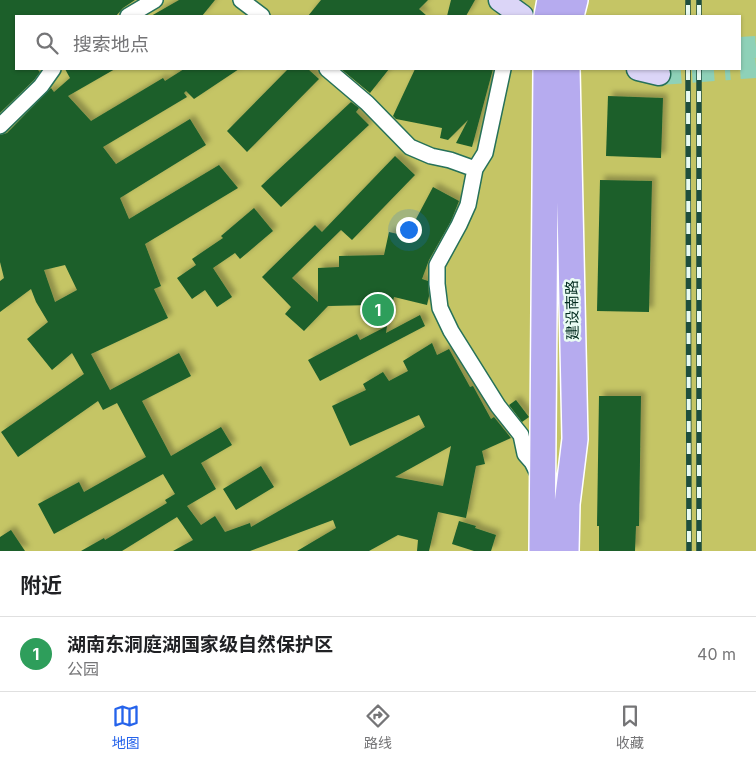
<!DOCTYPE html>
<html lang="zh">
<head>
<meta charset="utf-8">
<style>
	:root { --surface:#fff; --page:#f2f2f2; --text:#202124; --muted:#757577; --line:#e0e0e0; --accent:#2563eb }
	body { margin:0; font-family:Inter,"Noto Sans SC",sans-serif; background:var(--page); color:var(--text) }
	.you { position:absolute; left:408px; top:229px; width:18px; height:18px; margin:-12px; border:4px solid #fff; border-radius:50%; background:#1a73e8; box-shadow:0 0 0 8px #1a73e833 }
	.badge { display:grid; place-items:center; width:32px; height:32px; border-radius:50%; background:var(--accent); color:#fff; font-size:16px; font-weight:700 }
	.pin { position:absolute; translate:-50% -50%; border:2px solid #fff; box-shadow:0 1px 5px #0006 }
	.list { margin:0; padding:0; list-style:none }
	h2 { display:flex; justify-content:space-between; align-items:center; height:65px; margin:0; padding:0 20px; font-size:21px }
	h2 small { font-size:16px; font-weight:400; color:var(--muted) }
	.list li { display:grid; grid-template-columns:32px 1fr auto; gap:15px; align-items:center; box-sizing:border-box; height:75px; padding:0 20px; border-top:1px solid var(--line) }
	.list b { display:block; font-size:19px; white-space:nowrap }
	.list p { margin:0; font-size:16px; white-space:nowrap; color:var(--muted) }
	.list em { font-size:16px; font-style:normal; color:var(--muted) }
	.icon { flex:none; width:28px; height:28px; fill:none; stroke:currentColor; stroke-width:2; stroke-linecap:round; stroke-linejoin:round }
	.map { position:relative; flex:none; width:756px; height:551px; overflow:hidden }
	.search { position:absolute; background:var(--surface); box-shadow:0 1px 4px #0004; left:15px; right:15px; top:15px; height:55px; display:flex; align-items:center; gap:12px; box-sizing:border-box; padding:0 18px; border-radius:0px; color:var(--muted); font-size:19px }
	.sheet { height:140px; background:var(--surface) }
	nav { display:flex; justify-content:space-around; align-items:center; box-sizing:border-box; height:70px; border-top:1px solid var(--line); background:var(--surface); font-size:14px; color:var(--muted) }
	nav a { display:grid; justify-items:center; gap:2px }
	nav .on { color:var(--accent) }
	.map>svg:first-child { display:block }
	.green { fill:#c5c565; fill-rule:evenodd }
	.building { fill:#1b5e2c; fill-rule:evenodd; filter:url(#shadow) }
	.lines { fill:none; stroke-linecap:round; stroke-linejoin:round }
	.secondary-tunnel { stroke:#8ed1b8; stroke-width:22; stroke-dasharray:22 11; stroke-linecap:butt }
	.minor-casing { stroke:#267159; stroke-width:18 }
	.secondary-casing { stroke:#267159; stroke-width:25 }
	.primary-casing { stroke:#fff; stroke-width:28 }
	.minor { stroke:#fff; stroke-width:15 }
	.secondary { stroke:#dbd5f7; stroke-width:22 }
	.primary { stroke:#b6abef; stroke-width:25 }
	.rail-casing { stroke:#1e4e3e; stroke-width:5.5 }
	.rail { stroke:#e9fbf3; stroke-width:4; stroke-dasharray:11; stroke-linecap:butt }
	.labels { text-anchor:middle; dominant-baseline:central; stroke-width:5; stroke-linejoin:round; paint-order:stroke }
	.street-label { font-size:15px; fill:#002b1e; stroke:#e9fbf3 }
</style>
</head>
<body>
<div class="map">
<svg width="756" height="551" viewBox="0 0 756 551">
	<defs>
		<filter id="shadow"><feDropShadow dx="4.5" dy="-4.5" stdDeviation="2.5" flood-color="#0004"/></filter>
	</defs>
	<rect width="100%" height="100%" fill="#b1fbde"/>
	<!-- green -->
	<path class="green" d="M0 0H756V551H0ZM16 16H740V69H16Z"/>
	<!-- building -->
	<path class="building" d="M0 0H135L123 8 116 16H16V69H37L40 72 34 80 0 113Z
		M179 0H215L202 16H151Z
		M321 0H428L419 9 427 16H308Z
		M451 0H475L466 16H447Z
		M65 69H115L68 96 91 121 163 78 165 81 184 69H239L194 99 186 91 184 93 187 97 103 147 116 164 190 119 206 145 120 198 129 219 219 165 238 188 145 244 161 286 154 289 168 318 91 354 110 390 179 353 191 376 142 401 171 456 221 427 232 445 201 463 216 489 187 506 201 525 215 516 225 532 250 523 251 527 425 427 419 415 350 446 332 406 366 390 363 384 383 372 389 381 408 371 403 361 432 343 437 355 449 349 470 387 473 386 491 419 494 417 511 438 482 451 485 464 476 466 466 518 438 512 429 551H417L418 540 398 535 369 551H297L336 528 333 520 250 551H173L193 540 177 517 122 551H81L104 538 105 540 167 503 165 500 175 494 163 474 54 534 38 504 79 482 84 492 146 457 117 403 103 410 98 401 18 457 1 432 84 374 72 353 52 370 27 339 48 322 36 302 31 289 0 312V281L4 278 0 262V135L7 133 51 88 54 92 70 78ZM65 265 77 290 55 302 44 270ZM451 446 443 486 395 477Z
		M288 69H308L319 79 247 152 227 131Z
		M341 69H389L370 93Z
		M415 69H493L472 147 456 143 468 120 448 140 440 138 442 128 396 119 393 116Z
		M608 96 663 98 661 158 606 156Z
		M351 102 359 108 356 112 369 125 281 207 261 186Z
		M395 156 415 175 352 240 341 230 292 278 318 302V268L339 267V256L384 255 389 232 407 236 433 187 459 201 451 221 429 260 422 279 428 281 429 296 427 305 394 297 389 318 371 314 373 305 328 306 304 331 285 314 291 307 262 277 315 225 322 232Z
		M600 180 652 181 649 312 597 311Z
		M254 208 273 231 240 259 235 253 213 268 232 297 217 307 205 290 192 299 177 278 196 265 192 259 223 238 221 236Z
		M420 315 425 326 320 381 308 360 357 334 360 340 387 326 386 333Z
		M599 396H641L639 526H636L635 551H599V526H597Z
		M516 400 529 417 522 422 509 405Z
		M261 466 274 487 236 510 223 489Z
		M459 521 476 526 475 528 496 535 491 551H474L452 544Z
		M11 530 25 551H0V537Z"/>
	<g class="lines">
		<!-- secondary-tunnel -->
		<path class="secondary-tunnel" d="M740 48 756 47
			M740 68 756 67
			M659 74 730 69"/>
		<defs>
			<path id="minor" d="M241 0 262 16
				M128 16 155 0
				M327 69 367 103 410 147 431 156 450 160 475 169 485 153 503 69
				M0 126 41 86 53 69
				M475 169 468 205 459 225 437 265V284L440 308 451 331 498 406 521 435 525 454 532 462 540 478"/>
			<path id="secondary" d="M500 0 522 16
				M638 69 659 74"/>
			<path id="primary" d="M547 16 550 0
				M571 16 575 0
				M542 551 546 69
				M566 551 567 504 575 439 567 69"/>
		</defs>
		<!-- minor casing -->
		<use href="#minor" class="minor-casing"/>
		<!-- secondary casing -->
		<use href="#secondary" class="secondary-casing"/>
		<!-- primary casing -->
		<use href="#primary" class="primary-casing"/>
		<!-- minor -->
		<use href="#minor" class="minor"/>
		<!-- secondary -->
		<use href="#secondary" class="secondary"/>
		<!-- primary -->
		<use href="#primary" class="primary"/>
		<defs>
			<path id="rail" d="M688 16V0
				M699 16V0
				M688 69 689 551
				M699 69V551"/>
		</defs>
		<!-- rail casing -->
		<use href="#rail" class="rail-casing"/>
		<!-- rail -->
		<use href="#rail" class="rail"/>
	</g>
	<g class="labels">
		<!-- street labels -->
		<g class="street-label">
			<text transform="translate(572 310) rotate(-91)">建设南路</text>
		</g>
	</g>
</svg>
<div class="you"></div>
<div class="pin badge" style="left:378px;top:310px;background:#2e9e5b">1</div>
<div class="search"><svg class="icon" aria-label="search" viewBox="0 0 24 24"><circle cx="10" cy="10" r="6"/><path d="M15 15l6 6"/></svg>搜索地点</div>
</div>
<section class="sheet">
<h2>附近<small></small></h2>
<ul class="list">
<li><span class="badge" style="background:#2e9e5b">1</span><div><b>湖南东洞庭湖国家级自然保护区</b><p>公园</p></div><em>40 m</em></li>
</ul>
</section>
<nav>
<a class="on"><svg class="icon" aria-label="map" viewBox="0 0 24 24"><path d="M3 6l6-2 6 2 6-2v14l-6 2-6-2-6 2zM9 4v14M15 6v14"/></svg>地图</a>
<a><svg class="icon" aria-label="directions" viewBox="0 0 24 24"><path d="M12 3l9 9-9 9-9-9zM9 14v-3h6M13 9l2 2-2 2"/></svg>路线</a>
<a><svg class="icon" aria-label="saved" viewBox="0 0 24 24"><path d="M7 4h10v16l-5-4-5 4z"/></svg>收藏</a>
</nav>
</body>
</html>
